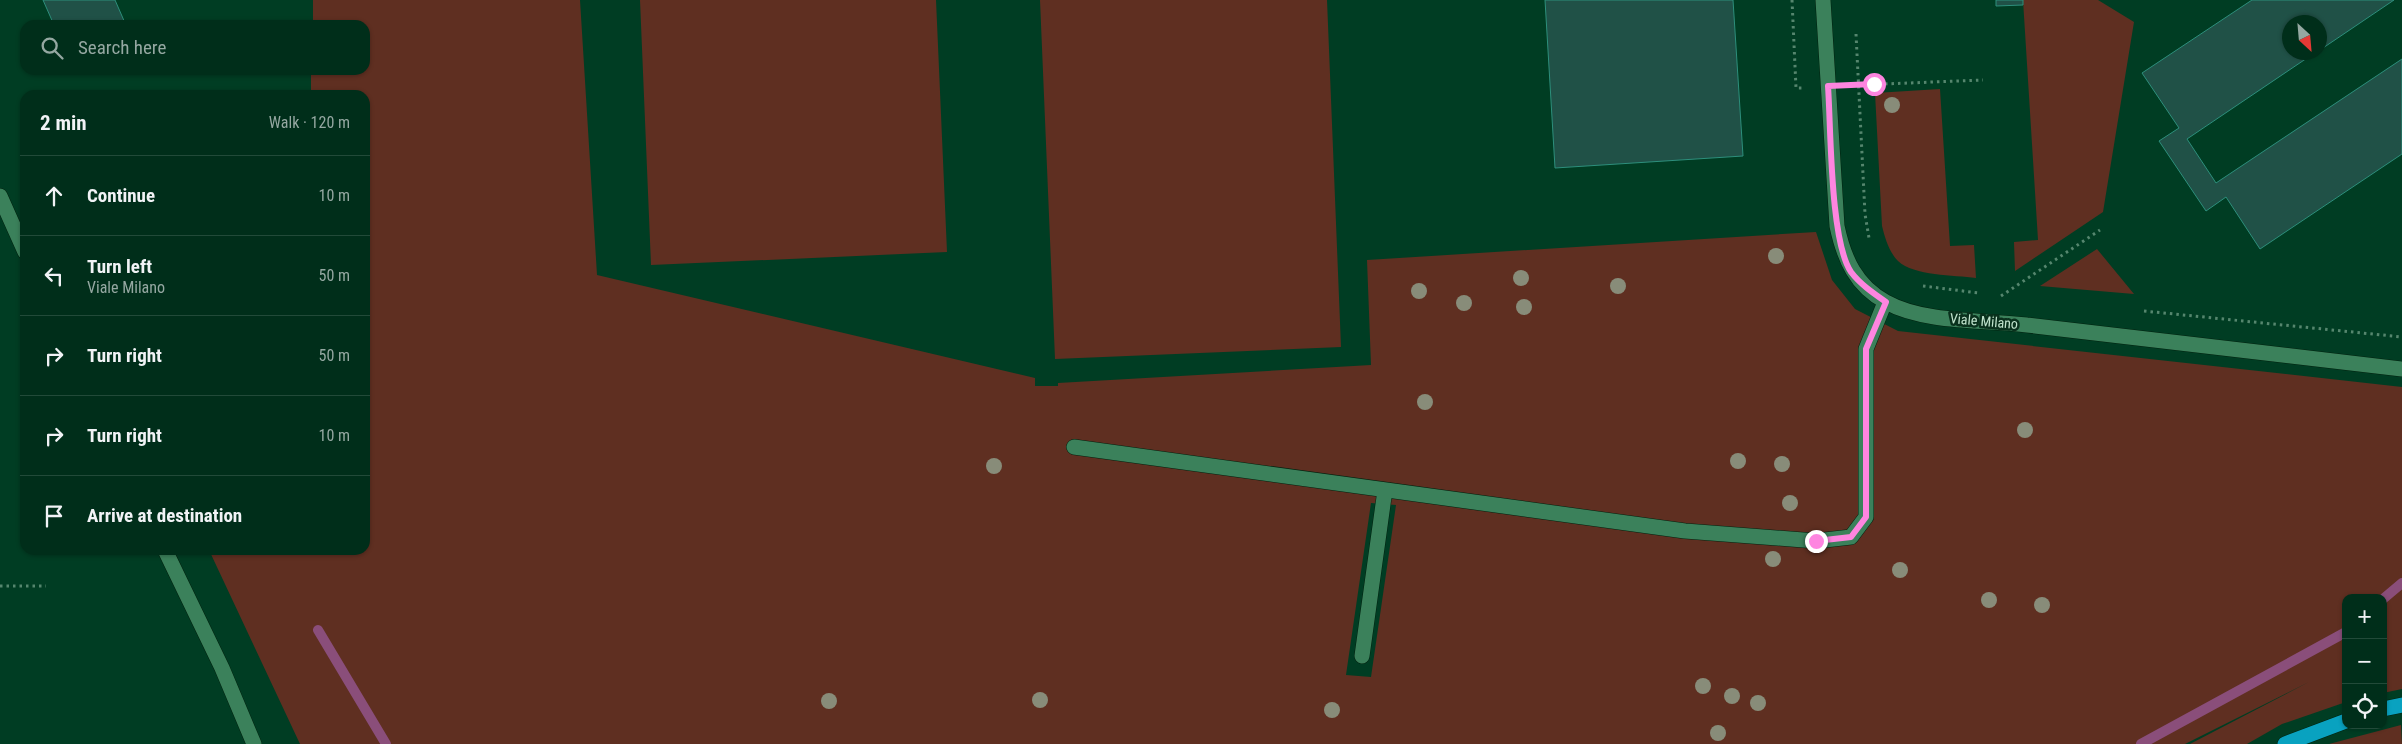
<!DOCTYPE html>
<html lang="en">
<head>
<meta charset="utf-8">
<style>
	:root { --surface:#002e1a; --page:#0a3623; --text:#f1f3f6; --muted:#95a8a2; --line:#224a39 }
	body { margin:0; font-family:"Roboto Condensed",sans-serif; background:var(--page); color:var(--text) }
	.controls { position:absolute; right:15px; bottom:15px; display:grid; overflow:hidden; border-radius:10px; box-shadow:0 1px 4px #0004 }
	.controls button { width:45px; height:45px; display:grid; place-items:center; padding:0; border:0; border-bottom:1px solid var(--line); background:var(--surface); color:var(--text); font:25px sans-serif }
	.compass { position:absolute; left:2282px; top:15px; width:45px; height:45px; border-radius:50%; background:var(--surface); box-shadow:0 1px 4px #0004; rotate:154deg }
	.stop { position:absolute; width:15px; height:15px; margin:-11px; border:4px solid #fe85e0; border-radius:50%; background:#fff }
	.stop.end { background:#fe85e0; border-color:#fff; box-shadow:0 1px 5px #0008 }
	.list { margin:0; padding:0; list-style:none }
	h2 { display:flex; justify-content:space-between; align-items:center; height:65px; margin:0; padding:0 20px; font-size:21px }
	h2 small { font-size:16px; font-weight:400; color:var(--muted) }
	.list li { display:grid; grid-template-columns:32px 1fr auto; gap:15px; align-items:center; box-sizing:border-box; height:80px; padding:0 20px; border-top:1px solid var(--line) }
	.list b { display:block; font-size:19px; white-space:nowrap }
	.list p { margin:0; font-size:16px; white-space:nowrap; color:var(--muted) }
	.list em { font-size:16px; font-style:normal; color:var(--muted) }
	.icon { flex:none; width:28px; height:28px; fill:none; stroke:currentColor; stroke-width:2; stroke-linecap:round; stroke-linejoin:round }
	.map { position:relative; flex:none; width:2402px; height:744px; overflow:hidden }
	.search { position:absolute; background:var(--surface); box-shadow:0 1px 4px #0004; left:20px; top:20px; width:350px; height:55px; display:flex; align-items:center; gap:12px; box-sizing:border-box; padding:0 18px; border-radius:15px; color:var(--muted); font-size:19px }
	.panel { position:absolute; background:var(--surface); box-shadow:0 1px 4px #0004; left:20px; top:90px; width:350px; height:465px; border-radius:15px }
	.map>svg:first-child { display:block }
	.green { fill:#5f2f21; fill-rule:evenodd }
	.lines { fill:none; stroke-linecap:round; stroke-linejoin:round }
	.stream { stroke:#8a4e7a; stroke-width:10 }
	.building { fill:#205147; stroke:#2d8f7c }
	.minor-casing { stroke:#00220f; stroke-width:16 }
	.highway-casing { stroke:#00220f; stroke-width:16 }
	.path { stroke:#55866e; stroke-width:3; stroke-dasharray:2.5 4; stroke-linecap:butt }
	.minor { stroke:#3b815b; stroke-width:15 }
	.highway { stroke:#09a2c0; stroke-width:15 }
	.tree { fill:#888c79 }
	.route { stroke:#fe85e0; stroke-width:6 }
	.labels { text-anchor:middle; dominant-baseline:central; stroke-width:5; stroke-linejoin:round; paint-order:stroke }
	.street-label { font-size:14px; fill:#c1e3cd; stroke:#0a311d }
</style>
</head>
<body>
<div class="map">
<svg width="2402" height="744" viewBox="0 0 2402 744">
	<rect width="100%" height="100%" fill="#003d23"/>
	<!-- green -->
	<path class="green" d="M313 0H580L597 275 1035 378V386H1058V383L1371 365 1367 260 1816 232 1832 280 1855 309 1898 331 2402 387V689L2383 693V598H2346V702L2282 724 2247 744H2190L2309 682 2185 744H300L209 550H365V95H311V70H365V25H313ZM1371 503 1396 505 1371 677 1346 675Z
		M640 0H936L947 252 651 265Z
		M1040 0H1327L1341 347 1055 359Z
		M2023 0H2098L2134 22 2103 212 2015 271 2014 242 2038 240Z
		M1940 89 1950 246 1974 245 1976 278C1954 275 1914 276 1898 261 1889 252 1885 238 1882 226L1875 93Z
		M2097 249 2134 294 2040 286Z
		M2401 725 2402 744H2329Z"/>
	<g class="lines">
		<!-- stream -->
		<path class="stream" d="M2383 599 2402 583
			M318 630 386 744
			M2141 744 2346 632"/>
	</g>
	<!-- building -->
	<path class="building" d="M43 0H115L125 23 121 25H54Z
		M1545 0H1733L1743 156 1555 168Z
		M1996 0H2023V5L1996 6Z
		M2252 0H2394L2320 50V22H2290V52H2316L2187 139 2216 183 2402 59V154L2260 249 2226 197 2206 211 2159 141 2179 128 2142 73Z"/>
	<g class="lines">
		<defs>
			<path id="minor" d="M1823 0 1837 226C1844 259 1856 286 1886 302 1923 323 1985 320 2027 325 2152 340 2277 355 2402 369
				M0 196 25 252
				M1074 447 1685 531 1816 541 1851 537 1866 517V349L1885 302
				M165 550 222 668 254 744
				M1362 656 1385 490"/>
			<path id="highway" d="M2383 709 2402 705
				M2285 744 2346 721"/>
		</defs>
		<!-- minor casing -->
		<use href="#minor" class="minor-casing"/>
		<!-- highway casing -->
		<use href="#highway" class="highway-casing"/>
		<!-- path -->
		<path class="path" d="M1792 0 1796 88H1803
			M1856 34 1865 214 1869 238
			M1859 85 1983 80
			M1923 286 1979 293
			M2001 296 2100 230
			M2144 311 2402 337
			M0 586H46"/>
		<!-- minor -->
		<use href="#minor" class="minor"/>
		<!-- highway -->
		<use href="#highway" class="highway"/>
	</g>
	<!-- trees -->
	<g class="tree">
		<circle cx="1892" cy="105" r="8"/>
		<circle cx="1776" cy="256" r="8"/>
		<circle cx="1521" cy="278" r="8"/>
		<circle cx="1618" cy="286" r="8"/>
		<circle cx="1419" cy="291" r="8"/>
		<circle cx="1464" cy="303" r="8"/>
		<circle cx="1524" cy="307" r="8"/>
		<circle cx="1425" cy="402" r="8"/>
		<circle cx="2025" cy="430" r="8"/>
		<circle cx="1738" cy="461" r="8"/>
		<circle cx="1782" cy="464" r="8"/>
		<circle cx="994" cy="466" r="8"/>
		<circle cx="1790" cy="503" r="8"/>
		<circle cx="1773" cy="559" r="8"/>
		<circle cx="1900" cy="570" r="8"/>
		<circle cx="1989" cy="600" r="8"/>
		<circle cx="2042" cy="605" r="8"/>
		<circle cx="1703" cy="686" r="8"/>
		<circle cx="1732" cy="696" r="8"/>
		<circle cx="1040" cy="700" r="8"/>
		<circle cx="829" cy="701" r="8"/>
		<circle cx="1758" cy="703" r="8"/>
		<circle cx="1332" cy="710" r="8"/>
		<circle cx="1718" cy="733" r="8"/>
	</g>
	<g class="lines">
		<!-- route -->
		<path class="route" d="M1816 541 1851 537 1866 517V349L1886 302C1873 293 1860 284 1851 272 1830 241 1831 128 1828 86L1874 84"/>
	</g>
	<g class="labels">
		<!-- street labels -->
		<g class="street-label">
			<text transform="translate(1984 321) rotate(5)">Viale Milano</text>
		</g>
	</g>
</svg>
<div class="controls">
<button>+</button>
<button>−</button>
<button><svg class="icon" aria-label="locate" viewBox="0 0 24 24"><circle cx="12" cy="12" r="6"/><path d="M12 2v4M12 18v4M2 12h4M18 12h4"/></svg></button>
</div>
<svg class="compass" viewBox="-18 -18 36 36"><path d="M0-13l5 13h-10z" fill="#e53935"/><path d="M0 13l5-13h-10z" fill="#95a8a2"/></svg>
<div class="stop" style="left:1874px;top:84px"></div>
<div class="stop end" style="left:1816px;top:541px"></div>
<div class="search"><svg class="icon" aria-label="search" viewBox="0 0 24 24"><circle cx="10" cy="10" r="6"/><path d="M15 15l6 6"/></svg>Search here</div>
<section class="panel">
<h2>2 min<small>Walk · 120 m</small></h2>
<ul class="list">
<li><svg class="icon" aria-label="ahead" viewBox="0 0 24 24"><path d="M12 20V5M6 11l6-6 6 6"/></svg><div><b>Continue</b></div><em>10 m</em></li>
<li><svg class="icon" aria-label="left" viewBox="0 0 24 24"><path d="M17 20v-9H6M10 6l-5 5 5 5"/></svg><div><b>Turn left</b><p>Viale Milano</p></div><em>50 m</em></li>
<li><svg class="icon" aria-label="right" viewBox="0 0 24 24"><path d="M7 20v-9h11M14 6l5 5-5 5"/></svg><div><b>Turn right</b></div><em>50 m</em></li>
<li><svg class="icon" aria-label="right" viewBox="0 0 24 24"><path d="M7 20v-9h11M14 6l5 5-5 5"/></svg><div><b>Turn right</b></div><em>10 m</em></li>
<li><svg class="icon" aria-label="arrive" viewBox="0 0 24 24"><path d="M6 21V4h12l-3 4 3 4H6"/></svg><div><b>Arrive at destination</b></div></li>
</ul>
</section>
</div>
</body>
</html>
